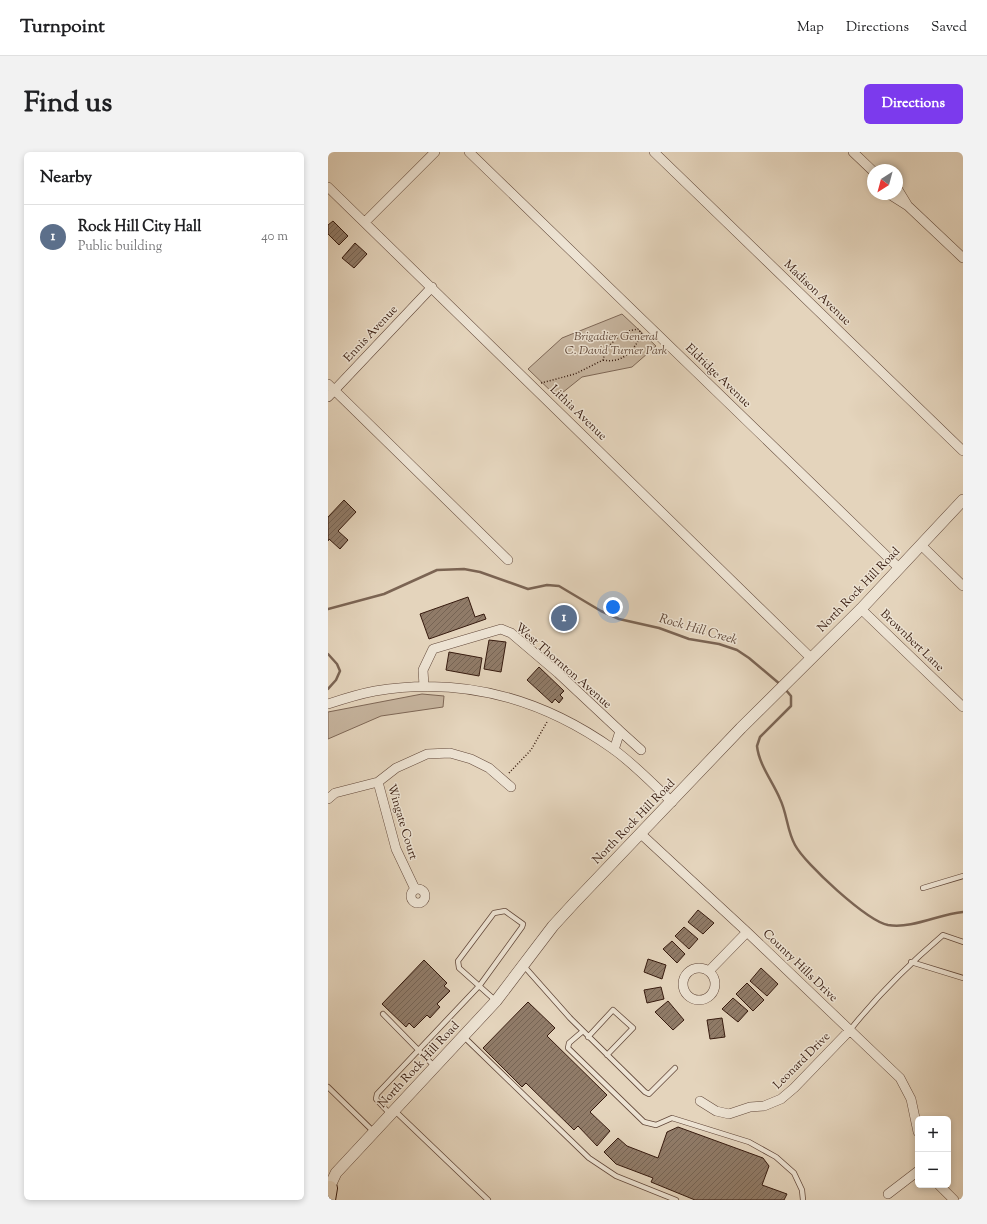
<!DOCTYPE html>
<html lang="en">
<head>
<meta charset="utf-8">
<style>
	:root { --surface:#fff; --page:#f2f2f2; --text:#202124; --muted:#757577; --line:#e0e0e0; --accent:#7c3aed }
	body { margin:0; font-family:"Sorts Mill Goudy",serif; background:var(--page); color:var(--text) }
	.controls { position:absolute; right:12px; bottom:12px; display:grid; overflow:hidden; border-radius:6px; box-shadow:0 2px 6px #0003 }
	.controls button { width:36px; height:36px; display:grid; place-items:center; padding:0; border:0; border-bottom:1px solid var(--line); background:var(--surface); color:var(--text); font:20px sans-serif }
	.compass { position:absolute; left:539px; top:12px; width:36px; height:36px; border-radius:50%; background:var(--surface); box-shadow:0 2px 6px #0003; rotate:216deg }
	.you { position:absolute; left:285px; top:455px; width:14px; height:14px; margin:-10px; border:3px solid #fff; border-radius:50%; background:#1a73e8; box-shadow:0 0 0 6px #1a73e833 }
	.badge { display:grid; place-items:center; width:26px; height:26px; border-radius:50%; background:var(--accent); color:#fff; font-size:13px; font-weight:700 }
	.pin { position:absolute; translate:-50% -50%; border:2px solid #fff; box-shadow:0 1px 4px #0006 }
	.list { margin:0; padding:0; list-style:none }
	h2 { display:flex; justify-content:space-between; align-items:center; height:52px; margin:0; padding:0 16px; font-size:17px }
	h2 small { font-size:13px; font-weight:400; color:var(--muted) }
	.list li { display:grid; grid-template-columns:26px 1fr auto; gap:12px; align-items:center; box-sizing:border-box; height:64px; padding:0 16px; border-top:1px solid var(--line) }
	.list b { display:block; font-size:15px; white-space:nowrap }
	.list p { margin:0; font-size:13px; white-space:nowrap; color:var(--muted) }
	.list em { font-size:13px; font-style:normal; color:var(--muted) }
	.map { position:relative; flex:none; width:635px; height:1048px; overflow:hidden; border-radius:6px }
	header { display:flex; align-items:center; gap:24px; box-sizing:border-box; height:56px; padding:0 20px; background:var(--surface); border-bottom:1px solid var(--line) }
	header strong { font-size:19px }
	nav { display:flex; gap:22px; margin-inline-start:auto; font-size:14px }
	.intro { display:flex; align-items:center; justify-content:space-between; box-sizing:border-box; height:96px; padding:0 24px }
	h1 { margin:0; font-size:28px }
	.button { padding:10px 18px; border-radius:6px; background:var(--accent); color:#fff; font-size:14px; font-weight:700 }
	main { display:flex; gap:24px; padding:0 24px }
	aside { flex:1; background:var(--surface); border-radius:6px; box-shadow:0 2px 6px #0003 }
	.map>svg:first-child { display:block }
	.park { fill:#c6b49e; stroke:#7e6756 }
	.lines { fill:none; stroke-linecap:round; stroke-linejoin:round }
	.stream { stroke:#7b6453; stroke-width:2.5 }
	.building { fill:url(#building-hatch); stroke:#361a0e }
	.service-casing { stroke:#62483a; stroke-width:6 }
	.minor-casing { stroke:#62483a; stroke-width:10 }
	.tertiary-casing { stroke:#62483a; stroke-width:12 }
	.primary-casing { stroke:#361a0e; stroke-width:16 }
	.path { stroke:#361a0e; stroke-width:1.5; stroke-dasharray:1 2; stroke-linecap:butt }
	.service { stroke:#ede3d3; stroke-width:4.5 }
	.minor { stroke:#ede3d3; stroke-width:9 }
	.tertiary { stroke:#ede3d3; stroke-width:11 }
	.primary { stroke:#e4d4bc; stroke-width:14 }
	.labels { text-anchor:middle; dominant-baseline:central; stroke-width:3; stroke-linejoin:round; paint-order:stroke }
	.street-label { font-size:12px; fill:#361a0e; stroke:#ede3d3 }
	.park-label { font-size:12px; font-style:italic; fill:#614839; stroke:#ede3d3 }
	.water-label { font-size:13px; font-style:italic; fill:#5e4536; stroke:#ede3d3 }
</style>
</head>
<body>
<header>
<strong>Turnpoint</strong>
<nav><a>Map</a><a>Directions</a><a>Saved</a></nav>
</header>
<div class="intro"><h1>Find us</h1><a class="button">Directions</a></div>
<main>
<aside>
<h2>Nearby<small></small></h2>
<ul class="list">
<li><span class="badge" style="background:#5c6f8a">1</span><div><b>Rock Hill City Hall</b><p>Public building</p></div><em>40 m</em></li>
</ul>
</aside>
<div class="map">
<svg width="635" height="1048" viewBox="0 0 635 1048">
	<defs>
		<pattern id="building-hatch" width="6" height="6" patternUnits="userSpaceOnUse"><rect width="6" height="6" fill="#907b68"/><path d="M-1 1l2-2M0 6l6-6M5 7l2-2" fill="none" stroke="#766454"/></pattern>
	</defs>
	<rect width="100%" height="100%" fill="#e4d4bc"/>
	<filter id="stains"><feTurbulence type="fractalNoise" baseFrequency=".005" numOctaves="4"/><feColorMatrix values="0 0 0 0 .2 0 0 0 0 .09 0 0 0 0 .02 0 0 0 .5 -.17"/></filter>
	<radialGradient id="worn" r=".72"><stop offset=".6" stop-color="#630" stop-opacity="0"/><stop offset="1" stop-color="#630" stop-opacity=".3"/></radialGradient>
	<!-- park -->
	<path class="park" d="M294 162 328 194 304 215 254 225 229 245 200 217 234 186Z
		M94 542 116 544 115 555 53 564 0 587V560Z"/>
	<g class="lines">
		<!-- stream -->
		<path class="stream" d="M0 457 56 442 109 418 136 417 152 420 200 437 219 433 231 434 273 459 291 467 331 476 361 487 391 492 409 498 421 506 453 533
			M0 502 9 512 12 519 8 528 0 537
			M457 537 463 544V554L432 585 429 594C431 613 445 630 452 647 459 661 459 679 467 693 477 712 539 769 560 773 585 777 611 762 635 760"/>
	</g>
	<!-- building -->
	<path class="building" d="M5 69 20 84 11 93 0 82V73Z
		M27 91 39 102 26 116 14 106Z
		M16 348 28 360 10 379 20 388 12 397 1 387 0 389V365Z
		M140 445 147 465 156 462 158 467 101 487 92 462Z
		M161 488 178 490 173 520 156 517Z
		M121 500 154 506 151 524 118 518Z
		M211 515 236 539 232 543 235 546 231 551 227 547 224 551 199 528Z
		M370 758 386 771 375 782 360 770Z
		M356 775 370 787 361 797 347 784Z
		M344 789 357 802 349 811 335 797Z
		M320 807 338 813 334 827 316 820Z
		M96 808 119 831 116 834 122 839 109 852 112 855 102 866 99 863 86 876 81 871 78 875 54 852Z
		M433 816 450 832 439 844 422 829Z
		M419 831 436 848 425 859 408 842Z
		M333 835 336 847 319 851 316 838Z
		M405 846 420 859 410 870 394 857Z
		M340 849 356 868 345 878 327 860Z
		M200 850 227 876 219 884 279 943 262 960 282 979 269 994 250 974 246 978 198 931 194 935 155 896Z
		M394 866 397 885 382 887 379 868Z
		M350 975 435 1006 441 1014 434 1033 459 1042 456 1048H367L323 1030 325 1026 288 1012 276 1000 290 986 299 994 330 1006 339 980Z"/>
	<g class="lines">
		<defs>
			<path id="service" d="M595 736 635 724
				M583 810 635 826
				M195 813 242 866 317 940 321 942 347 916
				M55 862 106 914
				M522 878C550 843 581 812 615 783L635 790
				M255 879 241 891 240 896 316 970 328 973 344 966 421 990 448 1005 466 1021 474 1038 475 1048
				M135 884 261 1006 288 1024 348 1048
				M260 885 285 858 305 876 279 903
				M0 935 46 980
				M66 958 160 1048
				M62 962 48 947 49 942 152 833 194 775 195 772 177 759 166 761 130 809 131 816 168 849"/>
			<path id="minor" d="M141 0 571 416
				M326 0 635 299
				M525 0 545 19
				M0 35 483 506
				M569 36 580 54 635 106
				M561 42 580 54
				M37 70 107 0
				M0 232 180 408
				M0 245 104 135
				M593 393 635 434
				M533 457 635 555
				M96 534 95 518 105 497 173 477 183 481 230 521 292 579 286 598
				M0 552C15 547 31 542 47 539 135 524 213 546 285 597 306 612 325 632 344 650
				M292 579 313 598
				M50 630 68 697 87 737
				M0 647 7 641 50 630 68 616 99 602 122 601 143 607 161 616 183 635
				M313 682 419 780 572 926 583 947 590 980
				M83 744a7 7 0 1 1 14 0a7 7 0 1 1-14 0Z
				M355 832a16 16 0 1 1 32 0a16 16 0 1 1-32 0Z
				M381 819 419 780
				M372 949 388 959 401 962 422 955 436 954 453 947 466 936 522 878
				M611 1033 626 1048
				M560 1042 590 1019"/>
			<path id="tertiary" d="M0 1038 8 1021 168 849 225 774 247 750 413 576 533 457 635 348"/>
			<path id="primary" d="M0 1048 2 1036"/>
		</defs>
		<!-- service casing -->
		<use href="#service" class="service-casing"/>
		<!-- minor casing -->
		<use href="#minor" class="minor-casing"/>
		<!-- tertiary casing -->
		<use href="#tertiary" class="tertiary-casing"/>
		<!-- primary casing -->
		<use href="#primary" class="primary-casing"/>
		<!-- path -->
		<path class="path" d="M275 208C295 212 306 198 314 182L310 177
			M213 231 247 222 275 208 278 197 295 180 310 177
			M181 621 203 598 219 570"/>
		<!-- service -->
		<use href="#service" class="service"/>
		<!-- minor -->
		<use href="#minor" class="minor"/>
		<!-- tertiary -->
		<use href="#tertiary" class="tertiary"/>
		<!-- primary -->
		<use href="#primary" class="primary"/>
	</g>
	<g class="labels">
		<!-- street labels -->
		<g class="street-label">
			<text transform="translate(489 141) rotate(44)">Madison Avenue</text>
			<text transform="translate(43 182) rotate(-47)">Ennis Avenue</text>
			<text transform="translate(390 224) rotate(44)">Eldridge Avenue</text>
			<text transform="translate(250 261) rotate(44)">Lithia Avenue</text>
			<text transform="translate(531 438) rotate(-46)">North Rock Hill Road</text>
			<text transform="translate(584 489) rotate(44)">Brownbert Lane</text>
			<text transform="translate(235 514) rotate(41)">West Thornton Avenue</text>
			<text transform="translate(74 670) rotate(73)">Wingate Court</text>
			<text transform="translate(306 670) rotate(-46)">North Rock Hill Road</text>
			<text transform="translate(472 814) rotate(44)">County Hills Drive</text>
			<text transform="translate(474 909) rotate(-45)">Leonard Drive</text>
			<text transform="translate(91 913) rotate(-47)">North Rock Hill Road</text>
		</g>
		<!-- park labels -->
		<g class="park-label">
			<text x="288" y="185">Brigadier General<tspan x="288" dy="14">C. David Turner Park</tspan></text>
		</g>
		<!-- water labels -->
		<g class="water-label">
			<text transform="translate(370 478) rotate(16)">Rock Hill Creek</text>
		</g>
	</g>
	<rect width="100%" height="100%" filter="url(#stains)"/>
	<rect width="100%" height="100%" fill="url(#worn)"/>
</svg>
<div class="controls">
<button>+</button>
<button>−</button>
</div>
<svg class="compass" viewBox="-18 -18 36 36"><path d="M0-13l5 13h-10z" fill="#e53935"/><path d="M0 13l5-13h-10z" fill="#757577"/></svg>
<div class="you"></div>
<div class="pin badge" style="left:236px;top:466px;background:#5c6f8a">1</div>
</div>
</main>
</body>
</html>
